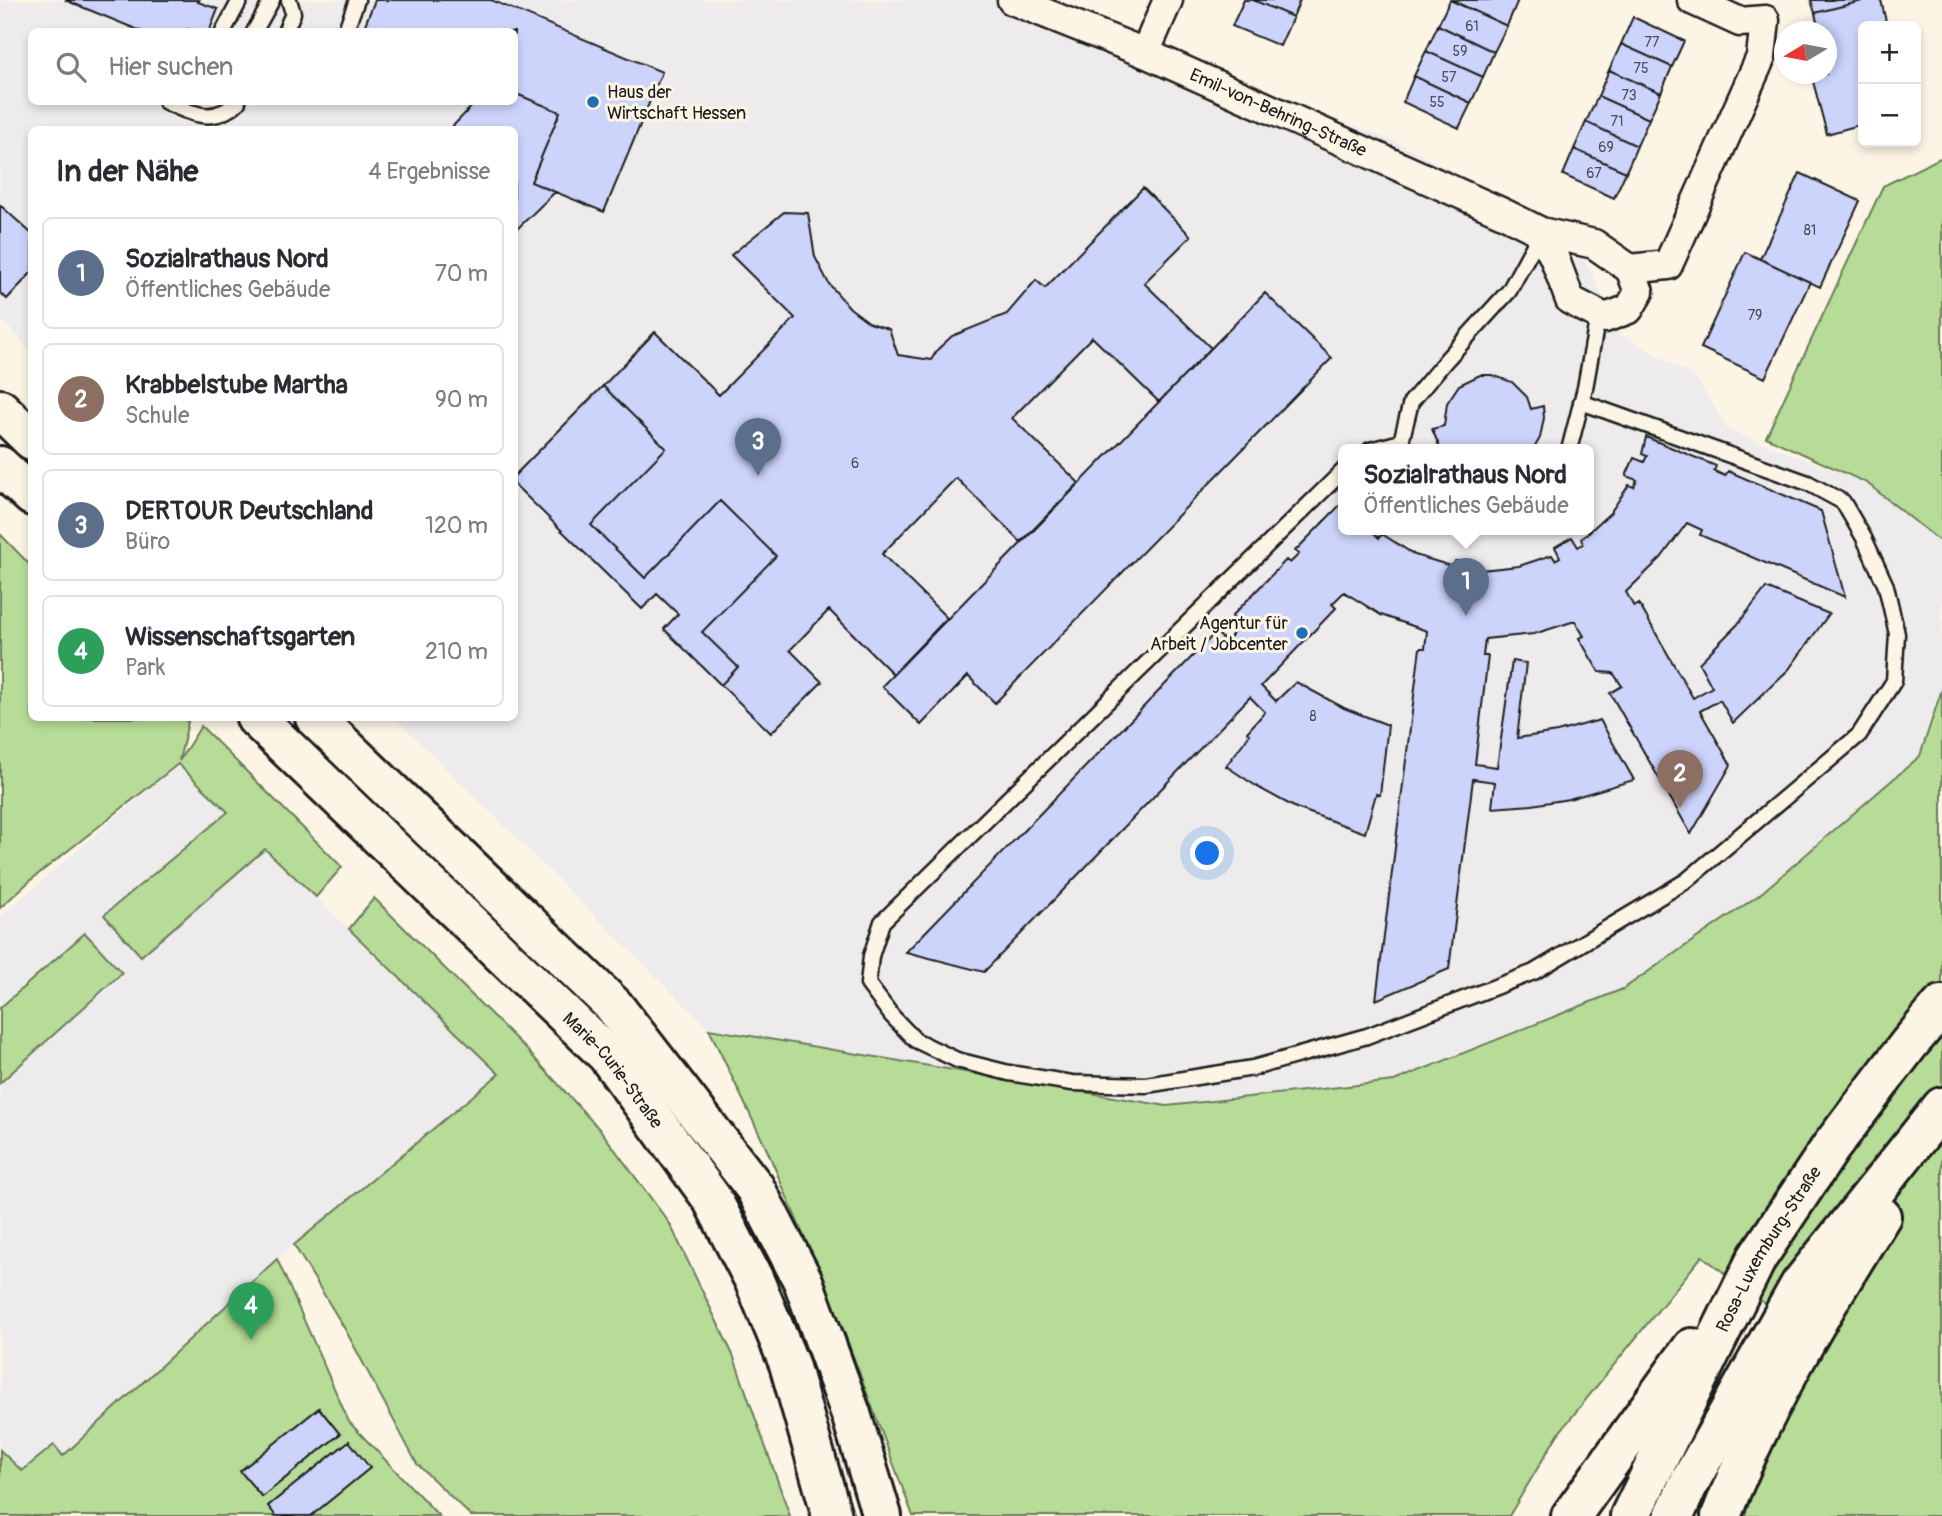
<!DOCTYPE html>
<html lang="de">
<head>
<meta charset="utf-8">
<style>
	:root { --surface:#fff; --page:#f2f2f3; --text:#2b2b33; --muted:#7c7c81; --line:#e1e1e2; --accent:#1f6fb2 }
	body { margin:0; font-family:Pangolin,sans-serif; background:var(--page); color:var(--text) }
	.controls { position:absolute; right:21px; top:21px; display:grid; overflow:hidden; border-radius:10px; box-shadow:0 4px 10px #0003 }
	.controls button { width:63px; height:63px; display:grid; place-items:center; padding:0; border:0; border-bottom:2px solid var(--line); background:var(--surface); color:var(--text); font:35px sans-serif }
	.compass { position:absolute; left:1774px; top:21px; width:63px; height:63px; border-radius:50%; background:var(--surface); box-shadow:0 4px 10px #0003; rotate:260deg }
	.you { position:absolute; left:1208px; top:854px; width:24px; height:24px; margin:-18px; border:5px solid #fff; border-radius:50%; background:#1a73e8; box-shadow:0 0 0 10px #1a73e833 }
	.badge { display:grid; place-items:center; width:46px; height:46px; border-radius:50%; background:var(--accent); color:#fff; font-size:23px; font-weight:700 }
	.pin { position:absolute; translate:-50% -58px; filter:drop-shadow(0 2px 4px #0008) }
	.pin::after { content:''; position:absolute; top:37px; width:24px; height:21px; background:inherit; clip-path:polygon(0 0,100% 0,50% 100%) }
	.popup { position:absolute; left:1338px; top:444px; width:256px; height:91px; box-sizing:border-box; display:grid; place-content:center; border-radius:10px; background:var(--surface); filter:drop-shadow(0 2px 5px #0005); font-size:23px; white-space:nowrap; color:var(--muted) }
	.popup b { font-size:26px; color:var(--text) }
	.popup::after { content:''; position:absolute; left:50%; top:100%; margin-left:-14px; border:14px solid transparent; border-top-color:var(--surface) }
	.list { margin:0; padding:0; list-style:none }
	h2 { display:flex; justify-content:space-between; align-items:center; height:91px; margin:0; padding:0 28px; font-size:30px }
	h2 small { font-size:23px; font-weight:400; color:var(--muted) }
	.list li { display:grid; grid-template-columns:46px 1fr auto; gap:21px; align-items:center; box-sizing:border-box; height:112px; margin:0 14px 14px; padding:0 14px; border:2px solid var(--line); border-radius:10px }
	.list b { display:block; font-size:26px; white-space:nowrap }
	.list p { margin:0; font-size:23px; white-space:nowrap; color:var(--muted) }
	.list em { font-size:23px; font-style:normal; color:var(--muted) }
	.icon { flex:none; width:38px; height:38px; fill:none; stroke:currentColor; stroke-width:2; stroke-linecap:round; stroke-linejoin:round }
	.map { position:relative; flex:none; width:1942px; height:1516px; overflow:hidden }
	.search { position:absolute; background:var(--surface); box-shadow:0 4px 10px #0003; left:28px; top:28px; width:490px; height:77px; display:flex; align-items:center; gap:18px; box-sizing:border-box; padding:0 24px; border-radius:10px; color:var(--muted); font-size:26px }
	.panel { position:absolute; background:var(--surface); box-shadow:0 4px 10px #0003; left:28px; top:126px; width:490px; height:595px; border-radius:10px }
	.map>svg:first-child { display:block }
	.built { fill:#eeebec; fill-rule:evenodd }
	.green { fill:#b7dc97; stroke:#6a7c5a; stroke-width:2 }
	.building { fill:#ccd4fc; stroke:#1c1c1c; stroke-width:2 }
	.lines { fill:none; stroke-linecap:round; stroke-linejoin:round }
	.service-casing { stroke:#1c1c1c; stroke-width:19 }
	.minor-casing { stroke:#1c1c1c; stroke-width:33 }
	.primary-casing { stroke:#1c1c1c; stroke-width:44 }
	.trunk-casing { stroke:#1c1c1c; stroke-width:44 }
	.service { stroke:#fcf5e5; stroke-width:14 }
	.minor { stroke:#fcf5e5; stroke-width:28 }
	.primary { stroke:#fcf5e5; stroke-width:38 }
	.trunk { stroke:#fcf5e5; stroke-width:38 }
	.poi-dot { fill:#1f6fb2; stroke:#fcf5e5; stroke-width:2.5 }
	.labels { text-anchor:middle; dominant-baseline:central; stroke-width:6; stroke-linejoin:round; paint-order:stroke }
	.number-label { font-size:14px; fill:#484a54 }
	.poi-label { font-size:18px; fill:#1c1c1c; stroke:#fcf5e5; text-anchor:start }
	.street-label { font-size:18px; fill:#1c1c1c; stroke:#fcf5e5 }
</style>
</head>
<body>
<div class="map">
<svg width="1942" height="1516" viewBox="0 0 1942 1516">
	<rect width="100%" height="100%" fill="#fcf5e5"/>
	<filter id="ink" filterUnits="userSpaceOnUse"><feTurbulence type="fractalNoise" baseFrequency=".0143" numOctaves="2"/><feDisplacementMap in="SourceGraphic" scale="14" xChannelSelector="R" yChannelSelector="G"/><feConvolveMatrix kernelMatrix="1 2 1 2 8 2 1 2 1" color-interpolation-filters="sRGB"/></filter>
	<g filter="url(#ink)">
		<!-- built -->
		<path class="built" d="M0 0H1050L1204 70 1397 142 1562 228 1592 272 1617 332 1696 378 1728 430 1867 483 1942 543V689L1920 756 1759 895 1623 989 1394 1081 1167 1106 709 1029 395 718H514V130H32L31 351 0 318ZM32 32H514V102H32ZM1344 450H1588V530H1344Z
			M178 764 499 1074 277 1259 349 1422 439 1516H0V917Z"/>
		<!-- green -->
		<path class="green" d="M1942 157V543L1867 483 1766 437 1883 186Z
			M0 534 31 566 32 718H183L188 722 179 761 201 726 342 867 316 897 265 849 141 956 104 915 228 812 178 764 32 879 0 908Z
			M1942 689V1516H1745L1766 1444 1816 1343 1702 1256 1558 1434 1509 1516H913L843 1329 768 1152 709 1029 1167 1106 1394 1081 1623 989 1759 895 1920 756Z
			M374 898 526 1049 601 1131 670 1224 733 1355 790 1516H471L417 1464 346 1331 294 1245 499 1074 349 929Z
			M85 933 122 973 0 1083V1008Z
			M277 1259 349 1422 439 1516H0V1450L22 1471 54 1445 63 1456Z"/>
		<!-- building -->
		<path class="building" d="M65 0H199L198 2 218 9 209 32H195L188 29 187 32H143Z
			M375 0H491L662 72 604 212 531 182 560 112 514 93V32H362Z
			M1244 0H1253L1293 17 1280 46 1232 26Z
			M1253 0H1300L1293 17Z
			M1450 0 1507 26 1494 52 1438 25Z
			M1451 0H1518L1507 26Z
			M1811 0H1866L1815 13Z
			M1866 0H1881L1887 26H1863V124L1827 134 1811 74H1826V32H1819L1815 13Z
			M1633 17 1684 41 1672 67 1621 44Z
			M1438 25 1494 52 1483 77 1426 51Z
			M1621 44 1672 67 1661 93 1609 70Z
			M1426 51 1483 77 1471 103 1414 76Z
			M1609 70 1661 93 1649 119 1598 96Z
			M1414 76 1471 103 1459 128 1403 102Z
			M514 93 560 112 531 182 555 192 514 232V130H449L476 102H514Z
			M1598 96 1649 119 1637 146 1586 122Z
			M1586 122 1637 146 1626 172 1574 149Z
			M1574 149 1626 172 1614 198 1563 175Z
			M1800 173 1860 201 1820 287 1760 259Z
			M1143 188 1191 236 1144 283 1211 348 1159 402 1092 337 1012 418 1079 483 1021 542 956 478 882 554 947 618 893 674 829 610 790 650 822 682 771 733 721 685 738 667 702 632 776 556 720 501 645 578 591 525 666 448 603 386 655 332 719 395 795 318 731 255 784 212 808 213 815 257 829 284 850 308 870 323 889 329 898 355 931 360 938 349 952 336 1007 314 1036 280 1045 288Z
			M0 205 32 234V272L7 299 0 293Z
			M1745 252 1810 282 1765 378 1701 348Z
			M1265 293 1332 358 995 703 968 676 921 725 882 686Z
			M1480 375H1492L1512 382 1527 397 1531 409 1543 406 1544 418 1540 438 1533 450H1441L1440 448 1432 429 1444 426 1447 403 1459 385Z
			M603 386 666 448 591 525 645 578 720 501 776 556 702 632 738 667 721 685 664 629 678 614 657 594 642 609 514 484V476Z
			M1646 437 1716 466 1714 471 1725 476 1728 471 1821 511 1845 597 1700 535 1702 530 1687 523 1661 558 1626 592 1634 607 1639 604 1693 698 1712 687 1699 663 1737 625 1766 588 1829 614 1789 669 1733 723 1720 700 1700 711 1731 765 1691 834 1610 693 1622 686 1613 673 1599 672 1579 638 1584 636 1575 621 1534 634 1485 639 1483 656H1488L1475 764 1497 767 1512 661 1526 663 1517 738 1557 732 1600 720 1634 780 1569 799 1532 805 1492 808 1495 782 1473 779 1449 969 1376 1000 1420 648H1425L1427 631 1381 615 1344 592 1332 604 1336 608 1261 686 1276 701 1296 682 1344 708 1388 725 1380 795 1376 794 1365 833 1296 808 1259 788 1226 766 1250 734 1247 732 1265 712 1250 697 984 972 906 952 1216 632 1226 642 1232 635 1236 626 1232 616 1286 560 1290 563 1299 554 1295 551 1344 501V530H1377L1374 533 1379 538 1382 534 1415 555 1448 565 1447 571 1454 572 1455 561 1475 563 1473 574 1480 575 1481 570 1519 566 1552 555 1555 560 1560 557 1555 547 1572 537 1578 547 1583 544 1581 539 1610 513 1629 485 1634 487 1637 480 1626 476 1634 458 1644 462 1647 456 1642 454Z
			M319 1408 340 1434 262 1497 240 1471Z
			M349 1441 370 1468 311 1516H276L268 1506Z"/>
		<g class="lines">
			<defs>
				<path id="service" d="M223 32 240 0
					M254 32 272 0
					M285 32 293 13 289 0
					M345 32 357 0
					M166 102C193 114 213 125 238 102
					M1370 450 1401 442
					M1404 450 1401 442 1411 402 1447 359 1509 291 1541 232
					M1569 450 1585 388 1598 315
					M1344 470 882 922 871 956 868 984 892 1016 915 1040 957 1060 1009 1073 1072 1083 1146 1085 1253 1068 1367 1036 1534 972 1686 881 1859 735 1894 681 1897 634 1886 586 1864 538 1843 502 1808 483 1581 402"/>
				<g id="minor">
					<path id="s1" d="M1012 0 1145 53 1503 213 1541 232 1594 244 1630 269 1639 292 1629 309 1605 318 1570 300 1554 257 1541 232"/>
					<path d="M1145 53 1168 0"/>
					<path d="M1630 269 1668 265 1761 57 1765 20 1740 22 1692 0"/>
				</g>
				<g id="primary">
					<path d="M0 409 32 440"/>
					<path d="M0 466 32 496"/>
					<path id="s2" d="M256 718 607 1055 712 1199 754 1280 789 1364 832 1516"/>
					<path d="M315 718 614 1006 755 1188 803 1281 851 1414 882 1516"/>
				</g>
				<g id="trunk">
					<path d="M1571 1516 1692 1348"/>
					<path id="s3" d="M1630 1516 1757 1258 1831 1147 1909 1044 1942 1005"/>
					<path d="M1674 1516 1689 1483 1800 1285 1942 1107"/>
					<path d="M1721 1516C1762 1410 1821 1312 1881 1216"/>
				</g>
			</defs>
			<!-- service casing -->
			<use href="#service" class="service-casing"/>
			<!-- minor casing -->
			<use href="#minor" class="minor-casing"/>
			<!-- primary casing -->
			<use href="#primary" class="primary-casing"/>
			<!-- trunk casing -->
			<use href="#trunk" class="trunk-casing"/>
			<!-- service -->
			<use href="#service" class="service"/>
			<!-- minor -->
			<use href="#minor" class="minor"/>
			<!-- primary -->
			<use href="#primary" class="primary"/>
			<!-- trunk -->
			<use href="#trunk" class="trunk"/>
		</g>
	</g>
	<!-- markers -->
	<g class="poi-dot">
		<circle cx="593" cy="102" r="7"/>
		<circle cx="1302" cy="633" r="7"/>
	</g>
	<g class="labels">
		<!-- number labels -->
		<g class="number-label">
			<text x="1472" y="26">61</text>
			<text x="1652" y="42">77</text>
			<text x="1460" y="51">59</text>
			<text x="1641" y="68">75</text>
			<text x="1449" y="77">57</text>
			<text x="1629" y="95">73</text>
			<text x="1437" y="102">55</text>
			<text x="1617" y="121">71</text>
			<text x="1606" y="147">69</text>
			<text x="1594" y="173">67</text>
			<text x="1810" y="230">81</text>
			<text x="1755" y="315">79</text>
			<text x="855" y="463">6</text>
			<text x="1313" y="716">8</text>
		</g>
		<!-- poi labels -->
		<g class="poi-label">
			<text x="607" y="92">Haus der<tspan x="607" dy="21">Wirtschaft Hessen</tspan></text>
			<text x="1288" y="623" text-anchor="end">Agentur für<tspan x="1288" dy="21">Arbeit / Jobcenter</tspan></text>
		</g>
		<!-- street labels -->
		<g class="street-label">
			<text stroke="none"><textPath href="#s1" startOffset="289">Emil-von-Behring-Straße</textPath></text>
			<text stroke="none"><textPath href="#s2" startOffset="502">Marie-Curie-Straße</textPath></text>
			<text stroke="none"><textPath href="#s3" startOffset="301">Rosa-Luxemburg-Straße</textPath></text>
		</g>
	</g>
</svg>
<div class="controls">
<button>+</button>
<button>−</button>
</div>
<svg class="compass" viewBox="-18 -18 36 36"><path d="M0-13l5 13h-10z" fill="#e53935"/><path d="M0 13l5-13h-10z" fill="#7c7c81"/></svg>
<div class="you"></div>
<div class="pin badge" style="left:1466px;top:616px;background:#5c6f8a">1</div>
<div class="popup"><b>Sozialrathaus Nord</b>Öffentliches Gebäude</div>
<div class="pin badge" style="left:1680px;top:808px;background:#8d6e63">2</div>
<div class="pin badge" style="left:758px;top:476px;background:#5c6f8a">3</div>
<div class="pin badge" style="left:251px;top:1340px;background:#2e9e5b">4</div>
<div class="search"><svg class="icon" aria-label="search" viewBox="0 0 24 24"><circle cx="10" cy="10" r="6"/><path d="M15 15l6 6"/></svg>Hier suchen</div>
<section class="panel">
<h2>In der Nähe<small>4 Ergebnisse</small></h2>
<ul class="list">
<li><span class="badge" style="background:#5c6f8a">1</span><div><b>Sozialrathaus Nord</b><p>Öffentliches Gebäude</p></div><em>70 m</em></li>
<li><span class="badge" style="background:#8d6e63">2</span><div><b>Krabbelstube Martha</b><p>Schule</p></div><em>90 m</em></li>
<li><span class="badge" style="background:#5c6f8a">3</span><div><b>DERTOUR Deutschland</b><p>Büro</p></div><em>120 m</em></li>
<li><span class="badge" style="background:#2e9e5b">4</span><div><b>Wissenschaftsgarten</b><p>Park</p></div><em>210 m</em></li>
</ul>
</section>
</div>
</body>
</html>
